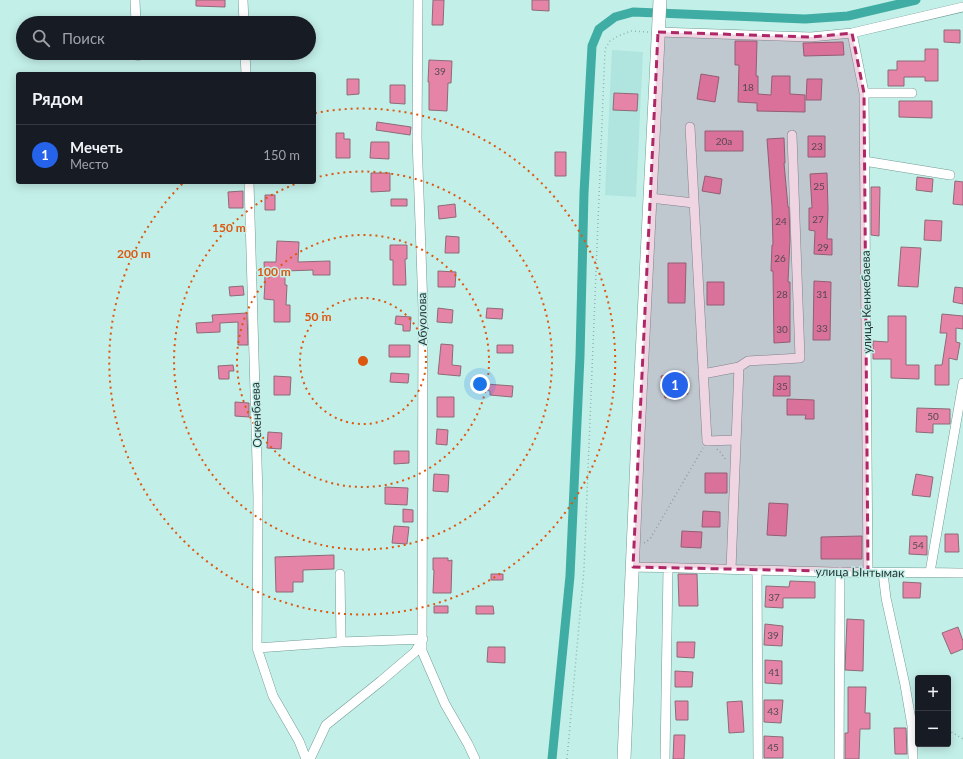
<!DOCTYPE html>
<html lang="ru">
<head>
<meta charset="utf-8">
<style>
	:root { --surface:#171b24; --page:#242831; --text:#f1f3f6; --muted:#9ea1a6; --line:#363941; --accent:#2563eb }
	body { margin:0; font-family:Lato,sans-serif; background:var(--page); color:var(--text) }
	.controls { position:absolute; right:12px; bottom:12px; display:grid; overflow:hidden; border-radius:4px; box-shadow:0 2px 10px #0003 }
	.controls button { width:36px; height:36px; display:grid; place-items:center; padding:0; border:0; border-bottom:1px solid var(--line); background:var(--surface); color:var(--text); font:20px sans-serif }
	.you { position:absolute; left:480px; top:384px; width:14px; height:14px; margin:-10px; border:3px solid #fff; border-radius:50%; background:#1a73e8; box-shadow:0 0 0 6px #1a73e833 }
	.badge { display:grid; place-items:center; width:26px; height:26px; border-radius:50%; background:var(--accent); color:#fff; font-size:13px; font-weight:700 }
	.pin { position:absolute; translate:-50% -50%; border:2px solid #fff; box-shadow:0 1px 4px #0006 }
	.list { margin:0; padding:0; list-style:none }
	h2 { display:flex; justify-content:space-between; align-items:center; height:52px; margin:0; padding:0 16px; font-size:17px }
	h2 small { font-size:13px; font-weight:400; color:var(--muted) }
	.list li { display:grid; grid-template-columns:26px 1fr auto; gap:12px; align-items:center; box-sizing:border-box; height:60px; padding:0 16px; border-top:1px solid var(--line) }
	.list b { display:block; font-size:15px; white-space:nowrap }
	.list p { margin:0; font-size:13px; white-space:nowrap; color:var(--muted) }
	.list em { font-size:13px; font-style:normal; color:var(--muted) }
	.icon { flex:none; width:22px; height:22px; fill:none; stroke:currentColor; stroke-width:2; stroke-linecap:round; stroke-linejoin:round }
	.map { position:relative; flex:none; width:963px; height:759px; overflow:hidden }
	.search { position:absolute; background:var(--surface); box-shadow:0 2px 10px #0003; left:16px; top:16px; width:300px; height:44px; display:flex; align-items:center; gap:10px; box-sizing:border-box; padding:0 14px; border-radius:22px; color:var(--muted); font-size:15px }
	.panel { position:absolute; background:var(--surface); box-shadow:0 2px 10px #0003; left:16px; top:72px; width:300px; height:112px; border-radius:4px }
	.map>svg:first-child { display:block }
	.built { fill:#b0e4de }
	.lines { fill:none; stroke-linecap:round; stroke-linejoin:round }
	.canal { stroke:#3fada3; stroke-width:9 }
	.building { fill:#e584a7; stroke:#8d6b76 }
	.minor-casing { stroke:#729b95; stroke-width:10 }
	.secondary-casing { stroke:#729b95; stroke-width:14 }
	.path { stroke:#91b5b0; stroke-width:1.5; stroke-dasharray:1 3; stroke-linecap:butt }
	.minor { stroke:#fff; stroke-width:9 }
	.secondary { stroke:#fff; stroke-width:13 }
	.marked { fill:#b02767; fill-opacity:0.2; stroke:#b02767; stroke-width:3; stroke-dasharray:8 5; stroke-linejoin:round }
	.ring { fill:none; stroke:#de570e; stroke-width:2; stroke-dasharray:2 4 }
	.labels { text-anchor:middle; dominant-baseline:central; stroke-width:3; stroke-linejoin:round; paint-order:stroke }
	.number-label { font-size:10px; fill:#554a51 }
	.street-label { font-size:12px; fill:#253634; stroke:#c3efe9 }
	.centre { fill:#de570e; stroke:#c3efe9; stroke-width:2 }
	.ring-label { font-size:12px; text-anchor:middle; font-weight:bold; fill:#de570e; stroke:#c3efe9; stroke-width:3; stroke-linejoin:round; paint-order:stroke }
</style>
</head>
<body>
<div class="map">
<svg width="963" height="759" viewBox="0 0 963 759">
	<rect width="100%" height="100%" fill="#c3efe9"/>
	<!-- built -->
	<path class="built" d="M612 50 643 52 636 197 605 195Z"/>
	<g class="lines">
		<!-- canal -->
		<path class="canal" d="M552 759 570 576 580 356 584 193 592 46 599 29 615 17 633 12 805 19 848 16 916 0"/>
	</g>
	<!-- building -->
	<path class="building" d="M196 0H225V7L196 6Z
		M433 0H444L443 25H432Z
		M532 0H549V11L532 10Z
		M944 30H960V43L944 42Z
		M735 41H757L756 76H758V94L771 95 772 76H790V94L805 95V112L757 111V103L738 102 739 65H735Z
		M843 42 844 55 804 56 803 43Z
		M925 49H938V81H925V77H904V86H888V70H897V61H925Z
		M429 60 452 61 451 83H448L447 111 429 110V82H428Z
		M701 74 719 77 715 102 697 99Z
		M347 79H359V94L347 95Z
		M807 79H822L821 100H806Z
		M390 85H405V104L390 103Z
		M614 93 638 94 637 111 613 110Z
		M899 101H932V118L899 117Z
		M377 122 411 127 410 135 376 130Z
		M705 131H743V151H705Z
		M336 133H344V139H350V158H336Z
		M808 136H825V157H808Z
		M784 138 785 163H784L788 207H789L790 240 788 282H790V342L774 343 773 271H771L772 245H773L772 207 767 139Z
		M371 142H389V159L370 158Z
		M555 152H566V176H555Z
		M371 173H390V191L371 192Z
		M827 173 828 209 827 239H832V255L814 254 815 231 809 230V208H812L810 174Z
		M705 176 722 179 720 194 702 191Z
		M917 177 933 179 932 192 916 190Z
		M955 181 963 182V205L953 204Z
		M871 187H880L879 236 871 235Z
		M243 191V208H229L228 192Z
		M265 195H275V210H265Z
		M391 199H407V206H391Z
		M455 204 456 217 439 219 438 206Z
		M925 220 942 221 941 241 924 240Z
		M446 236 459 237V253H445Z
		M277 241 299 242 298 262 330 261V275H313V270L285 271V285H287L286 305H290V322H274V300L264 299 265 282 264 262H276Z
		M390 245H407V259H405L406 285H393V260H390Z
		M901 247 921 248 918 287 898 286Z
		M668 263H686L685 303H668Z
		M438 271 456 272 455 287H438Z
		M814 281 831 282 830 340H813Z
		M707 282H724V305H707Z
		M243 286 244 295 230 296 229 287Z
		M955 287 963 288V304L953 302Z
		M438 308 453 310 452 323 437 322Z
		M487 308 503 309 502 319 486 318Z
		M247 313 248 345H238V322L220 323V332L197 333 196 323 213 322 212 315Z
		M942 314 963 316V329L956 328V342L960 343 957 360 949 358V385H935V365H942L947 333H940Z
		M396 316 411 317 410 331H403V325L395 324Z
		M888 316H906V365H919V379L891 378V359H873V341L888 342Z
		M441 344 453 345 452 365 461 366 460 376 438 374Z
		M389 345H410V357H389Z
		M497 345H513V353H497Z
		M233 365 234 371H229V379H219L218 366Z
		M684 372 688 394 665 398 661 376Z
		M391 373 409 374 408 383 390 382Z
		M274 376 291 377 290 395H274Z
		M774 376H790V396H773Z
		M486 384 513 386 512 397 490 395V391L485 390Z
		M437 397H454V417H437Z
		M787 399 814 400V419H805L806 415H787Z
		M235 402 249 403V417L235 416Z
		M917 408 950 409V424H933V433L916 432Z
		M437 429 448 430 447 445 436 444Z
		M268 432 282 433 281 449 267 448Z
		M394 451H409V463L394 464Z
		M705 473H727V493H705Z
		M434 474 449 475 448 492 433 491Z
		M916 474 933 477 930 497 912 495Z
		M385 487 408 488 407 505 385 504Z
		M769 503 788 504 786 536 767 535Z
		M403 509 413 510V522H403Z
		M703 511 720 512V527H702Z
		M394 526 409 527 407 544 392 543Z
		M682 531 702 532 701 548 681 547Z
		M945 534H958L959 552H945Z
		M862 536V559H821V537Z
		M910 536H927V555L909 554Z
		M334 555V569L303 570V582H293V592H276L275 557Z
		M433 558H448V561L452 560 451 593H433L434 570H433Z
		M491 574H503V580H491Z
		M678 574H697L698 606H679Z
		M790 581 815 582V598H783V608L765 607 766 586 789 587Z
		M903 582 921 583 920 598H903Z
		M434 606H448V613H434Z
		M476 606H493L494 614H476Z
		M847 619 864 620 863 671 845 670Z
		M765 624 783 626 782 646 764 645Z
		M958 627 963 641V649L951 654 942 633Z
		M677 642H695L694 658 677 657Z
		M488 647H505V663L487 662Z
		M765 660 782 661V684L765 683Z
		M675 671 693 672 692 687H675Z
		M848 687H866L865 713H870V729H860L859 759H845V733H848Z
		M764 700H783L781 723 764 722Z
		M675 701H688V720H676Z
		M742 701 744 732 729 733 727 702Z
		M894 728H906L907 754H895Z
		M674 735H685L684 759H673Z
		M764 736 783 737V758H764Z"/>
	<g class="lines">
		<defs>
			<path id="minor" d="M135 0 136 23
				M243 0 244 23
				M418 0 417 138 423 308 422 651 445 704 468 744 475 759
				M658 32 811 37 852 33 963 7
				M852 33 864 93 868 572
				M138 53V56
				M245 53 246 74
				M864 93H912
				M690 127 707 441 736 440
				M864 161 950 175
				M249 182 258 497 257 648 273 696 299 741 306 759
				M650 198 694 203
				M703 374 739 367 748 361 800 358 792 135
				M633 567C701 568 770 571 839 572 880 573 922 572 963 573
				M731 569 739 367
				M757 570 758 759
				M930 572 963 383
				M883 573 886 598 905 685 912 726 913 759
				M340 574 341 642
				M257 648 341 642 423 639
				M310 759 326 725 381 681 415 652 421 642
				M665 759 668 568
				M839 759 840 572"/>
			<path id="secondary" d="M624 759 638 435 660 0"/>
		</defs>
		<!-- minor casing -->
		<use href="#minor" class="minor-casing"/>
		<!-- secondary casing -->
		<use href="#secondary" class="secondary-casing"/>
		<!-- path -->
		<path class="path" d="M717 449 721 453 726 460
			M644 543 650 539 703 448
			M948 730 963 739
			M567 759 584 569 605 49 610 41 618 36 631 31 648 32"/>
		<!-- minor -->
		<use href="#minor" class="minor"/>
		<!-- secondary -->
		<use href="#secondary" class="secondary"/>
	</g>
	<!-- marked area -->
	<path class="marked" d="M658 32 811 37 852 33 864 93 868 572 633 567Z"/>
	<!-- distance rings -->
	<g class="ring">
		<circle cx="363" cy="361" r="63"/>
		<circle cx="363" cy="361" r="126"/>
		<path d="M314 178A189 189 0 1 1 301 182"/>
		<path d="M315 113A253 253 0 1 1 184 182"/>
	</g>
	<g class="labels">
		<!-- number labels -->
		<g class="number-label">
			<text x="440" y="71">39</text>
			<text x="748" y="87">18</text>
			<text x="724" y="141">20а</text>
			<text x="817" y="146">23</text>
			<text x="819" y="186">25</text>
			<text x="818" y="219">27</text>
			<text x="781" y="221">24</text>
			<text x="823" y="247">29</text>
			<text x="780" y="258">26</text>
			<text x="782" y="294">28</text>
			<text x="822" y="294">31</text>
			<text x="822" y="328">33</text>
			<text x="782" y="329">30</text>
			<text x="782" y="386">35</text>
			<text x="933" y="416">50</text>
			<text x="918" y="545">54</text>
			<text x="774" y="597">37</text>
			<text x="773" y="635">39</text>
			<text x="774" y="672">41</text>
			<text x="773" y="711">43</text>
			<text x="773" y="747">45</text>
		</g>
		<!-- street labels -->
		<g class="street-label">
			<text transform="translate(866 302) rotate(-91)">улица Кенжебаева</text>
			<text transform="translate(422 319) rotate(-91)">Абуолова</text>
			<text transform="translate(256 415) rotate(-92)">Оскенбаева</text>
			<text transform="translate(860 572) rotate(1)">улица Ынтымак</text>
		</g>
	</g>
	<circle cx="363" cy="361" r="6" class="centre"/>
	<g class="ring-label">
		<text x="229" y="232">150 m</text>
		<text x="134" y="258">200 m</text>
		<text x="274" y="276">100 m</text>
		<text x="318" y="321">50 m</text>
	</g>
</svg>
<div class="controls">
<button>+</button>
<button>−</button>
</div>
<div class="you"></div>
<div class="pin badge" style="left:675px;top:385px">1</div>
<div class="search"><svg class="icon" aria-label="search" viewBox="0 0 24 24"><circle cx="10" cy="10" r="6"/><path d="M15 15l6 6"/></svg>Поиск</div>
<section class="panel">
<h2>Рядом<small></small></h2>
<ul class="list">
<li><span class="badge">1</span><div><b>Мечеть</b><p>Место</p></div><em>150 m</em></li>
</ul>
</section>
</div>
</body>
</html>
